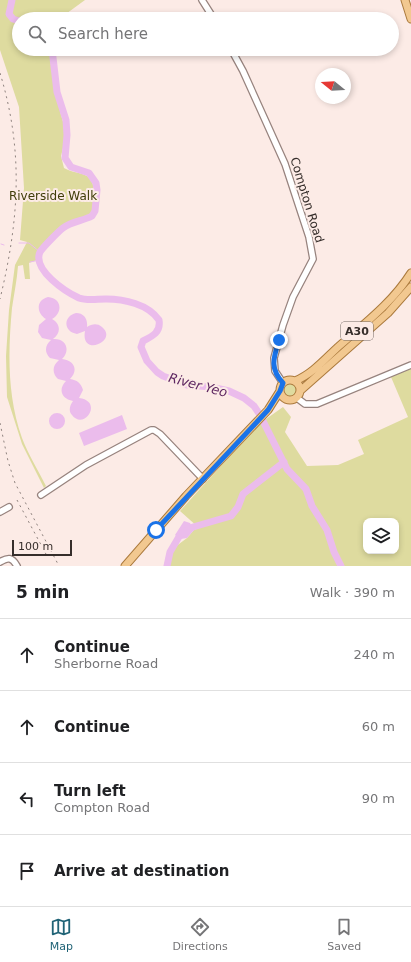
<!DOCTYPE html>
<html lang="en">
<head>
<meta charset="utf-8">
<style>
	:root { --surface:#fff; --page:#f2f2f2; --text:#202124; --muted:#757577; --line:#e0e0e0; --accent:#206376 }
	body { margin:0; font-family:"DejaVu Sans",sans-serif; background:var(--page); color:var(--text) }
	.controls { position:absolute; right:12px; bottom:12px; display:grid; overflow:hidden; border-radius:8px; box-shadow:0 2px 6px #0003 }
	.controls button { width:36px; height:36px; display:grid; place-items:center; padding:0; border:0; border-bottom:1px solid var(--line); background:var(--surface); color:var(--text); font:20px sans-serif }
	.compass { position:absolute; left:315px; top:68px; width:36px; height:36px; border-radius:50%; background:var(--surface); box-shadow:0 2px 6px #0003; rotate:288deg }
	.scale { position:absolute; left:12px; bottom:10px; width:60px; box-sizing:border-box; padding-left:4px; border:2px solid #362e2b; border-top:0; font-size:11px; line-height:14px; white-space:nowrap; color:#362e2b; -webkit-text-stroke:3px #fcebe6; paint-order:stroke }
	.stop { position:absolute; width:12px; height:12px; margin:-9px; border:3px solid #1a73e8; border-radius:50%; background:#fff }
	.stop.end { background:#1a73e8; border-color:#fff; box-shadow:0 1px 4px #0008 }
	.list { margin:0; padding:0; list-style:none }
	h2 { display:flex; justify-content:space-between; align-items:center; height:52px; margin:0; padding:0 16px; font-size:17px }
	h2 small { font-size:13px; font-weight:400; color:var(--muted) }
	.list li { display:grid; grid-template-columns:26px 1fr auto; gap:12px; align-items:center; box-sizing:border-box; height:72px; padding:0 16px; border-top:1px solid var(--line) }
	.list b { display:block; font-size:15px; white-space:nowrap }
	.list p { margin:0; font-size:13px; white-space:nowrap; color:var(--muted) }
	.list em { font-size:13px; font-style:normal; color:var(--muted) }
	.icon { flex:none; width:22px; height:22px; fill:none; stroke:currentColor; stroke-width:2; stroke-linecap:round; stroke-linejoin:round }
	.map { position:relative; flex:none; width:411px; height:566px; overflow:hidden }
	.search { position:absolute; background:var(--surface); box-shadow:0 2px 6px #0003; left:12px; right:12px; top:12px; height:44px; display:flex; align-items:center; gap:10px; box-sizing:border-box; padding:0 14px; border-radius:22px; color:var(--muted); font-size:15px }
	.sheet { height:340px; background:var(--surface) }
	nav { display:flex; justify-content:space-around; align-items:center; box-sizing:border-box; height:56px; border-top:1px solid var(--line); background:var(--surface); font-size:11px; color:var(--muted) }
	nav a { display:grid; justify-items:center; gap:2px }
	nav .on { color:var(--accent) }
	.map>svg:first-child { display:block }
	.green { fill:#dedb9f; fill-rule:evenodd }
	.water { fill:#ebbcec }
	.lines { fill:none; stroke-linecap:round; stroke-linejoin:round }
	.stream { stroke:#ebbcec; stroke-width:1 }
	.river { stroke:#ebbcec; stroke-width:7 }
	.minor-casing { stroke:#97837e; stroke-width:8 }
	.major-casing { stroke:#ab7a3d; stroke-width:9 }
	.minor { stroke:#fff; stroke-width:5.5 }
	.major { stroke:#f2c890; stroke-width:7 }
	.rail { stroke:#8e827e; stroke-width:1; stroke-dasharray:2 4; stroke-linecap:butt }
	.route { stroke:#1a73e8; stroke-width:5 }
	.labels { text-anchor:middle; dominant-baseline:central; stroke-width:4; stroke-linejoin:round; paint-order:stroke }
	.shield { fill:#fcebe6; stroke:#716763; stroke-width:1 }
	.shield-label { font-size:11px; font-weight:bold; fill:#362e2b }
	.park-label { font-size:12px; fill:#3f3c08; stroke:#fcebe6 }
	.street-label { font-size:12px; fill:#362e2b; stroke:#fcebe6 }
	.water-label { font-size:13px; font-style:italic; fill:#5e2761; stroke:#fcebe6 }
</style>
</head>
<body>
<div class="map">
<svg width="411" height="566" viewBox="0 0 411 566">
	<rect width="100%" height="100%" fill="#fcebe6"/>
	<!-- green -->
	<path class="green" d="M0 0H85L59 19H19V49H49L54 89 65 129V140L61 156 64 168C72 173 81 172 89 177 97 188 97 205 89 216L73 220 62 226 40 247 36 254 37 260 29 263 30 279H25L23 265 18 266C17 280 14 294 12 308 8 351 7 396 22 438 28 454 38 470 46 486L44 488 22 444 7 397 6 356 9 310 15 265 27 242 20 240 24 188 19 107 0 50Z
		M411 367V566H164L167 553 187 538 194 530 199 528 180 511 259 424 283 407 291 417 285 432 307 466 338 465 364 454 358 440 408 417 391 377ZM366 521H396V551H366Z
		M284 391a7 7 0 1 1 14 0a7 7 0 1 1-14 0Z"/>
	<!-- water -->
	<path class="water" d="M48 297C62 298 63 313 52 319 61 324 61 333 53 339 66 338 71 350 62 359 74 360 79 370 70 379 77 380 81 383 83 390L79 398C104 401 84 431 72 415 68 411 70 405 73 401 61 399 58 389 66 381L58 379C52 373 52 366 59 360L50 358C44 352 45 345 51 340L42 338 38 332 39 325 46 319C36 313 36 300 48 297Z
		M76 313C84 313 88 319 87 327 92 324 97 323 102 327 119 341 80 358 85 331L77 334C63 332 63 316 76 313Z
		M49 421a8 8 0 1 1 16 0a8 8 0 1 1-16 0Z
		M122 415 127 429 84 446 79 433Z
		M184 521 190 523 194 530 187 538 181 539 175 535Z"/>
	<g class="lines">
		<!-- stream -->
		<path class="stream" d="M19 243H29L40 252
			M1 244 4 245
			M30 262 40 260"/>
		<!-- river -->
		<path class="river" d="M12 0 9 14 13 19 19 21
			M52 49 57 92 66 120 67 135 65 158 71 167 89 173 96 183 97 190 95 211 92 216C83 221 72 221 63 228 59 231 43 247 40 252 32 270 66 292 79 298 87 301 97 299 106 299 124 299 148 304 159 320 161 332 153 336 143 341L141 347 147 361 157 372 163 376 187 385 211 387 229 391 244 398 254 406 260 415 287 469 306 489 312 506 327 530 334 552 341 566
			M167 566 170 552 180 535 193 527 231 516 238 507 243 494 284 462"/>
		<defs>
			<path id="minor" d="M202 0 214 19
				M231 49 243 71 285 164 309 237 313 259 293 297 283 325 274 358 275 371 283 383
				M297 398 305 404H317L411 365
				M41 495 86 465 151 430H154L160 434 203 479
				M0 512 9 507
				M0 562C8 557 12 557 17 566"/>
			<path id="major" d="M405 0 411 19
				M280 390a10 10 0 1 1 20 0a10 10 0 1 1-20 0Z
				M295 381C312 374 324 360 338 347 364 324 392 303 411 273
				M300 391 388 313 411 287
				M125 566 186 496 268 410 280 391"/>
		</defs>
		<!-- minor casing -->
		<use href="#minor" class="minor-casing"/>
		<!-- major casing -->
		<use href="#major" class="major-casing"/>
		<!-- minor -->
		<use href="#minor" class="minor"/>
		<!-- major -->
		<use href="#major" class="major"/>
		<!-- rail -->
		<path class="rail" d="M0 73C24 152 19 220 0 299
			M0 423 8 461 15 483 59 566
			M17 500 47 556"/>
	</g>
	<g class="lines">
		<!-- route -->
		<path class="route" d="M156 530 268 410 280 391 283 383C269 368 274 357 279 340"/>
	</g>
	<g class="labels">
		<!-- shield labels -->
		<rect class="shield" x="341" y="322" width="32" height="18" rx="3"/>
		<g class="shield-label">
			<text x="357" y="331">A30</text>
		</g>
		<!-- park labels -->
		<g class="park-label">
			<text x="53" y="196">Riverside Walk</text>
		</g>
		<!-- street labels -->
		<g class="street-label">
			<text transform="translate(307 200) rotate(73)">Compton Road</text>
		</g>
		<!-- water labels -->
		<g class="water-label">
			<text transform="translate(198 385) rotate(15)">River Yeo</text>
		</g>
	</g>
</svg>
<div class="controls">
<button><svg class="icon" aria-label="layers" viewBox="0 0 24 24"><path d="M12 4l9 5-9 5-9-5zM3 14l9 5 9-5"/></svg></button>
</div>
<svg class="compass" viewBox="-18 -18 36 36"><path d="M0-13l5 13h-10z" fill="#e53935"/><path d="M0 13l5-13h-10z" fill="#757577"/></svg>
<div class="scale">100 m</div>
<div class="stop" style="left:156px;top:530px"></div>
<div class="stop end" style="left:279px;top:340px"></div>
<div class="search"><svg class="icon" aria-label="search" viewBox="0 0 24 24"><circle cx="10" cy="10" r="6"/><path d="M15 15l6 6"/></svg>Search here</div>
</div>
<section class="sheet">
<h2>5 min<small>Walk · 390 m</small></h2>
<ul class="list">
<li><svg class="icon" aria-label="ahead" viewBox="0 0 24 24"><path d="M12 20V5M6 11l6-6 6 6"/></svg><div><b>Continue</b><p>Sherborne Road</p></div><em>240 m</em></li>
<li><svg class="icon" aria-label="ahead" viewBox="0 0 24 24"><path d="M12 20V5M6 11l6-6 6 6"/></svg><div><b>Continue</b></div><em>60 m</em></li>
<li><svg class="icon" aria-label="left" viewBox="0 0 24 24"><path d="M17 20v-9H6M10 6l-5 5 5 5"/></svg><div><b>Turn left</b><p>Compton Road</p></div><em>90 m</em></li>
<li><svg class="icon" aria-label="arrive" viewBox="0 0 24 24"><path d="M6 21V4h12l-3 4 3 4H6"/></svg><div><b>Arrive at destination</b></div></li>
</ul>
</section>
<nav>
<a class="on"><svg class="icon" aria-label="map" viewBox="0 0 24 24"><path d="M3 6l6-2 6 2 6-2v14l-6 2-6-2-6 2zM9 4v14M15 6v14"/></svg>Map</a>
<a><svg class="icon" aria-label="directions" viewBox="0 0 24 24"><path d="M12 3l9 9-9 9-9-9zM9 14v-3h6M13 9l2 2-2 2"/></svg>Directions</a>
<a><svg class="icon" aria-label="saved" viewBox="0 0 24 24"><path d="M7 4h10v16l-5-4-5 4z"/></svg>Saved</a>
</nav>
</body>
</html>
